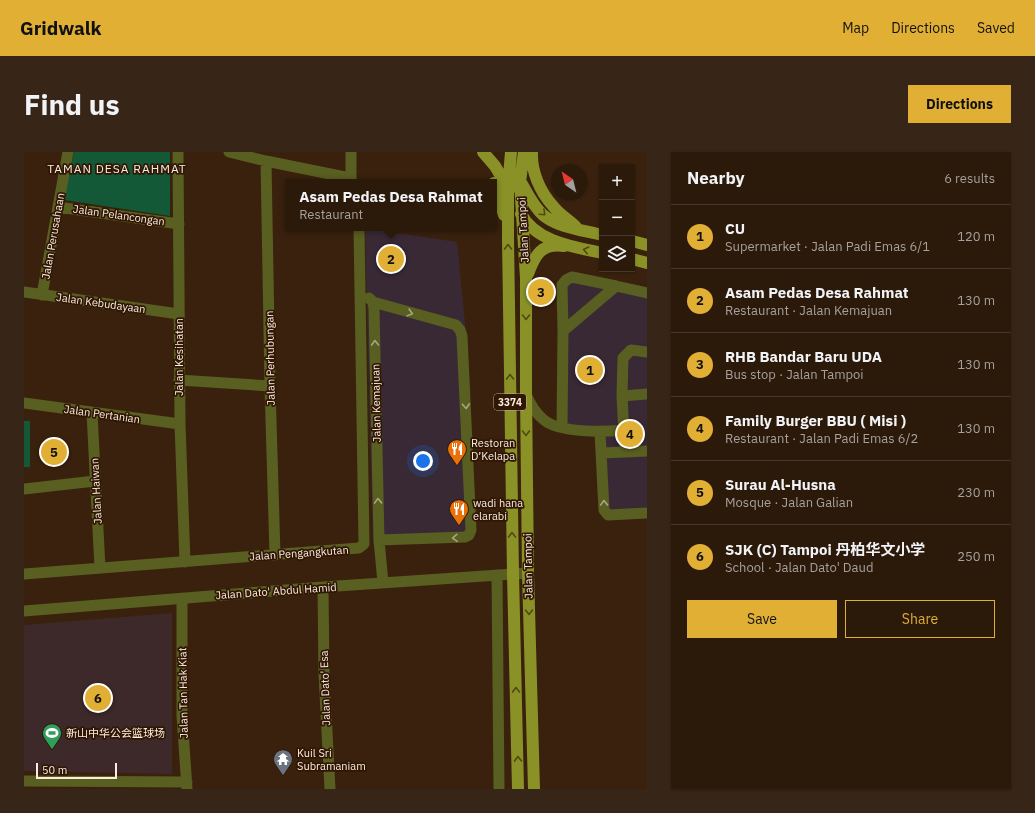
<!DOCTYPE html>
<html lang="en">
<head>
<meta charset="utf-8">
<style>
	:root { --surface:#2b190a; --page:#372618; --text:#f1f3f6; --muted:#a6a09c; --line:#47382b; --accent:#e1af34 }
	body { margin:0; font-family:"IBM Plex Sans","Noto Sans SC",sans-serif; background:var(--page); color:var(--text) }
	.controls { position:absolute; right:12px; top:12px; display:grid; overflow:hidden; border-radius:0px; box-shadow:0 1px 3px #0004 }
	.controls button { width:36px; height:36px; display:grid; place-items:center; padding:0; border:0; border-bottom:1px solid var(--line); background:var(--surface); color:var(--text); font:20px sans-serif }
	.compass { position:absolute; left:527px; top:12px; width:36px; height:36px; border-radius:50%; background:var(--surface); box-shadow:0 1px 3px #0004; rotate:325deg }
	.scale { position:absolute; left:12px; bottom:10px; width:81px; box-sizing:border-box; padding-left:4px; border:2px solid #fcebdf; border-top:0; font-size:11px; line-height:14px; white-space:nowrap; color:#fcebdf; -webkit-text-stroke:3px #2f1704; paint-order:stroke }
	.you { position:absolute; left:399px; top:309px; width:14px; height:14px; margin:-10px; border:3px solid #fff; border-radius:50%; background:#1a73e8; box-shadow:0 0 0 6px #1a73e833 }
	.badge { display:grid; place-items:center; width:26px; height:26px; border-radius:50%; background:var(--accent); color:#111; font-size:13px; font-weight:700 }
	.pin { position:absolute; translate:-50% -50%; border:2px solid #fff; box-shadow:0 1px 4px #0006 }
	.popup { position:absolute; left:261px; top:27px; width:212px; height:52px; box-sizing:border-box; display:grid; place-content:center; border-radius:0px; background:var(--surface); filter:drop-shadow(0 1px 3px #0005); font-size:13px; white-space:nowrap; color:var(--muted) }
	.popup b { font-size:15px; color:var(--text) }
	.popup::after { content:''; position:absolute; left:50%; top:100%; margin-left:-8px; border:8px solid transparent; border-top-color:var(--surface) }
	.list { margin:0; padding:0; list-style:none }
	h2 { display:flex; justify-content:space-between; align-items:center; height:52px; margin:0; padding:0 16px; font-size:17px }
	h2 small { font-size:13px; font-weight:400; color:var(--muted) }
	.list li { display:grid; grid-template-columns:26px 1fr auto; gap:12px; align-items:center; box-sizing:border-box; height:64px; padding:0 16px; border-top:1px solid var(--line) }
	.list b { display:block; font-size:15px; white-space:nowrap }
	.list p { margin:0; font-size:13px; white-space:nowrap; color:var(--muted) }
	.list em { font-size:13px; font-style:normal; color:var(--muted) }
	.actions { display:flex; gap:8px; padding:12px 16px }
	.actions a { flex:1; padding:9px 0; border:1px solid var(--accent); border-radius:0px; text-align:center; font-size:14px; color:var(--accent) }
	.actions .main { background:var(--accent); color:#111 }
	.icon { flex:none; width:22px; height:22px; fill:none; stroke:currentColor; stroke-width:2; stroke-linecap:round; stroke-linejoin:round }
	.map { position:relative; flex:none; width:623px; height:637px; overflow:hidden; border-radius:0px }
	header { display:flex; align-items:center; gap:24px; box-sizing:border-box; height:56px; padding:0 20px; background:var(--accent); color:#111 }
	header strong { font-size:19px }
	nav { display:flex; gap:22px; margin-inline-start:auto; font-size:14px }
	.intro { display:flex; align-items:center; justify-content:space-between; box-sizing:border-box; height:96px; padding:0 24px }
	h1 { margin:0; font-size:28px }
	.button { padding:10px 18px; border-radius:0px; background:var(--accent); color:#111; font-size:14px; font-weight:700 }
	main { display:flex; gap:24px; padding:0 24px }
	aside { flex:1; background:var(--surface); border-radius:0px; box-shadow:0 1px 3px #0004 }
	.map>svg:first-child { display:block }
	.commercial { fill:#382935 }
	.education { fill:#3d2929 }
	.green { fill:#135837 }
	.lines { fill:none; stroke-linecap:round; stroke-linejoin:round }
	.minor { stroke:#595e21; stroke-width:11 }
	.major { stroke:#8a9227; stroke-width:12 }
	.oneway { stroke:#534812 }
	.oneway2 { stroke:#aaa480 }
	.labels { text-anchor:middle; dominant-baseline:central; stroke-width:3.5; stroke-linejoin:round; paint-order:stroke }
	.shield { fill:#2f1704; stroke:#beab9d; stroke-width:1 }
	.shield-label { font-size:10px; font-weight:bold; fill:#fcebdf }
	.street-label { font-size:11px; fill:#fcebdf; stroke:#2f1704 }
	.poi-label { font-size:11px; fill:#fcebdf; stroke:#2f1704; text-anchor:start }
	.neighbourhood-label { font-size:12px; letter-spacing:1px; fill:#fcebdf; stroke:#2f1704 }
</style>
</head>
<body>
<header>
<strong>Gridwalk</strong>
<nav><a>Map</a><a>Directions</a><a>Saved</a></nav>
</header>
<div class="intro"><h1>Find us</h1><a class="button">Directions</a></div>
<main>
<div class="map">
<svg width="623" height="637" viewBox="0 0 623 637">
	<rect width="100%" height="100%" fill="#39210d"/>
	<!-- commercial -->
	<path class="commercial" d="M341 76 433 90 444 201 450 384 372 392H349Z
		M537 127 623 136V365L583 368 572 284 533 278Z"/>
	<!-- education -->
	<path class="education" d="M148 461V622L0 619V473Z"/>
	<!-- green -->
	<path class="green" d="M50 0H146V64L40 48Z
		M0 269H6V315H0Z"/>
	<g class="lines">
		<!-- minor -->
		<path class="minor" d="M154 0 156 272 161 410
			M205 0 242 9 326 26
			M327 0V30
			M242 9 246 234 251 403
			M34 55 155 72
			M0 140 155 162
			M18 143 44 0
			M345 146 349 150 350 156 355 388 359 431
			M349 150 432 173 436 178 438 184 447 378 445 383 441 385 355 388
			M539 179 538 133 542 128 548 125 592 134
			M155 228 246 234
			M502 242C506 252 511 261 520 268 536 281 579 280 599 278
			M598 244 623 242
			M0 251 156 272
			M68 261 76 416
			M538 275 539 179 592 134 623 141
			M576 280 580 358 584 363 623 361
			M601 300 598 244 599 206 607 198 623 200
			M578 301 623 299
			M0 337 71 329
			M0 422 335 396 340 392 335 76
			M473 423 475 637
			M299 435 300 522 306 637
			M158 446V563L163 637
			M0 459 299 435 504 421
			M0 629 163 630"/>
		<!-- major -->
		<path class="major" d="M459 0 471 14 485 38
			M487 0 484 37V87L489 422 494 637
			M500 0 496 30 502 126V242L504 421 510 637
			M508 0C507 19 516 40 529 54 535 62 545 68 552 75
			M470 31 480 63
			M498 32C504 43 510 55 519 63 535 76 559 78 578 83
			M497 62C512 90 550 95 578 101
			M608 89 623 93
			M608 107 623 111
			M504 122C511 103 517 91 540 94"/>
	</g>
	<!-- one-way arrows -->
	<defs><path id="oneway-chevron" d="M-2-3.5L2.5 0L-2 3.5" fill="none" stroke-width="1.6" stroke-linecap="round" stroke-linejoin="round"/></defs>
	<g class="oneway">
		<use href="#oneway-chevron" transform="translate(519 61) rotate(43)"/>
		<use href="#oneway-chevron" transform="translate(484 95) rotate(-91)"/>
		<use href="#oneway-chevron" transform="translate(562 98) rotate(-168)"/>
		<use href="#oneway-chevron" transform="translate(502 165) rotate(90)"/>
		<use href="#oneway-chevron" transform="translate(486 225) rotate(-91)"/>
		<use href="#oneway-chevron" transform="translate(502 281) rotate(89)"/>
		<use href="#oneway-chevron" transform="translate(488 383) rotate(-91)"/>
		<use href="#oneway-chevron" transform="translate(505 460) rotate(89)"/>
		<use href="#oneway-chevron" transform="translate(492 538) rotate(-91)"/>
		<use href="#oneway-chevron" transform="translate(494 607) rotate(-91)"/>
	</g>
	<g class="oneway2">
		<use href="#oneway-chevron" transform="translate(386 161) rotate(15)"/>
		<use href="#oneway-chevron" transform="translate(351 191) rotate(-91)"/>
		<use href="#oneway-chevron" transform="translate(442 254) rotate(87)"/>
		<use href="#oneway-chevron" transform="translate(354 349) rotate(-92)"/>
		<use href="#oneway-chevron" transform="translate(580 351) rotate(-92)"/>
		<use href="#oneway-chevron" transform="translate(431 386) rotate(177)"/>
	</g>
	<!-- icons -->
	<defs>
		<symbol id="restaurant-pin" viewBox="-11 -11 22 30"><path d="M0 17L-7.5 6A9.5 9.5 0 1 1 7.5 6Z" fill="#e8710a" stroke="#2f1704"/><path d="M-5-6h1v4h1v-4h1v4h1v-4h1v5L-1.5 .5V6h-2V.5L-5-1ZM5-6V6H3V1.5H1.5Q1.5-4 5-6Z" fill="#fff"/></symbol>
		<symbol id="stadium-pin" viewBox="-11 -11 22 30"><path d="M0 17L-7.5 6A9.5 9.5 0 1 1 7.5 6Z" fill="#2e9e5b" stroke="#2f1704"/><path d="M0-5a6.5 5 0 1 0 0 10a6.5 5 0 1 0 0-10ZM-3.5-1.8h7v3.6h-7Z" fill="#fff"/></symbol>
		<symbol id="temple-pin" viewBox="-11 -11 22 30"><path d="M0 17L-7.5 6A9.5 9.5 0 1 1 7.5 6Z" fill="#6b7280" stroke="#2f1704"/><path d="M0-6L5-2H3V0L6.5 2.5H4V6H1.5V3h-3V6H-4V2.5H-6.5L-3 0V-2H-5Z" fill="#fff"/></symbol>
	</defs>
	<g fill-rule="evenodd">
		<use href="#restaurant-pin" x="422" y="286" width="22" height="30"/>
		<use href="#restaurant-pin" x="424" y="346" width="22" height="30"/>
		<use href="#stadium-pin" x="17" y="570" width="22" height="30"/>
		<use href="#temple-pin" x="248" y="596" width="22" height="30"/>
	</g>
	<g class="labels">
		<!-- shield labels -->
		<rect class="shield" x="470" y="242" width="32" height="16" rx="3"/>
		<g class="shield-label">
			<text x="486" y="250">3374</text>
		</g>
		<!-- street labels -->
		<g class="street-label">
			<text transform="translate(95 63) rotate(8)">Jalan Pelancongan</text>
			<text transform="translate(499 78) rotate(-93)">Jalan Tampoi</text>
			<text transform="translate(29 84) rotate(-80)">Jalan Perusahaan</text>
			<text transform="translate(77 151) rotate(8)">Jalan Kebudayaan</text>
			<text transform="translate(155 205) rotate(-90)">Jalan Kesihatan</text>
			<text transform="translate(246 206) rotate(-91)">Jalan Perhubungan</text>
			<text transform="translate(352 251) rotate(-91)">Jalan Kemajuan</text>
			<text transform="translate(78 262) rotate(8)">Jalan Pertanian</text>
			<text transform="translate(72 339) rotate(-93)">Jalan Haiwan</text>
			<text transform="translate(275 401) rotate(-4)">Jalan Pengangkutan</text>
			<text transform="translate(504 414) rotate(-91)">Jalan Tampoi</text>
			<text transform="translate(252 439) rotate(-4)">Jalan Dato' Abdul Hamid</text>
			<text transform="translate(301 536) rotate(-92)">Jalan Dato' Esa</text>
			<text transform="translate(159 541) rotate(-91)">Jalan Tan Hak Kiat</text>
		</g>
		<!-- poi labels -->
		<g class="poi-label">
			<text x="447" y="291">Restoran<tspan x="447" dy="13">D’Kelapa</tspan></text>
			<text x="449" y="351">wadi hana<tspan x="449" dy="13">elarabi</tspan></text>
			<text x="42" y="581">新山中华公会篮球场</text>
			<text x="273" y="601">Kuil Sri<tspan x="273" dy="13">Subramaniam</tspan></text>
		</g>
		<!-- neighbourhood labels -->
		<g class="neighbourhood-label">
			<text x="93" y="16">TAMAN DESA RAHMAT</text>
		</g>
	</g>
</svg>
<div class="controls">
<button>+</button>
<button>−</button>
<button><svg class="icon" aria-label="layers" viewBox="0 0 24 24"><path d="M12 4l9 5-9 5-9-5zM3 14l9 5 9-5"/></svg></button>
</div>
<svg class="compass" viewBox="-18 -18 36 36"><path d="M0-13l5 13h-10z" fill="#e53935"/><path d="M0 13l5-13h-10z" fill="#a6a09c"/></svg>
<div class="scale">50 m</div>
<div class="you"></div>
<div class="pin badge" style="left:566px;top:218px">1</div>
<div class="pin badge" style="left:367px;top:107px">2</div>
<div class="popup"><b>Asam Pedas Desa Rahmat</b>Restaurant</div>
<div class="pin badge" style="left:517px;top:140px">3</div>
<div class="pin badge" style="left:606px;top:282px">4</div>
<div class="pin badge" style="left:30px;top:300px">5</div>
<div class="pin badge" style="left:74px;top:546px">6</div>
</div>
<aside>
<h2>Nearby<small>6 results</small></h2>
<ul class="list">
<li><span class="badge">1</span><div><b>CU</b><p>Supermarket · Jalan Padi Emas 6/1</p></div><em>120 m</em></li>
<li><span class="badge">2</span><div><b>Asam Pedas Desa Rahmat</b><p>Restaurant · Jalan Kemajuan</p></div><em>130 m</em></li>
<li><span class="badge">3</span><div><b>RHB Bandar Baru UDA</b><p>Bus stop · Jalan Tampoi</p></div><em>130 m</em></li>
<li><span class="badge">4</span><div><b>Family Burger BBU ( Misi )</b><p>Restaurant · Jalan Padi Emas 6/2</p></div><em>130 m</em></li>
<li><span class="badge">5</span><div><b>Surau Al-Husna</b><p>Mosque · Jalan Galian</p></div><em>230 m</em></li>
<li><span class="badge">6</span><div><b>SJK (C) Tampoi 丹柏华文小学</b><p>School · Jalan Dato' Daud</p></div><em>250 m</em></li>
</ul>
<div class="actions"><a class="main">Save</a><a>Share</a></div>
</aside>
</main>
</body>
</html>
